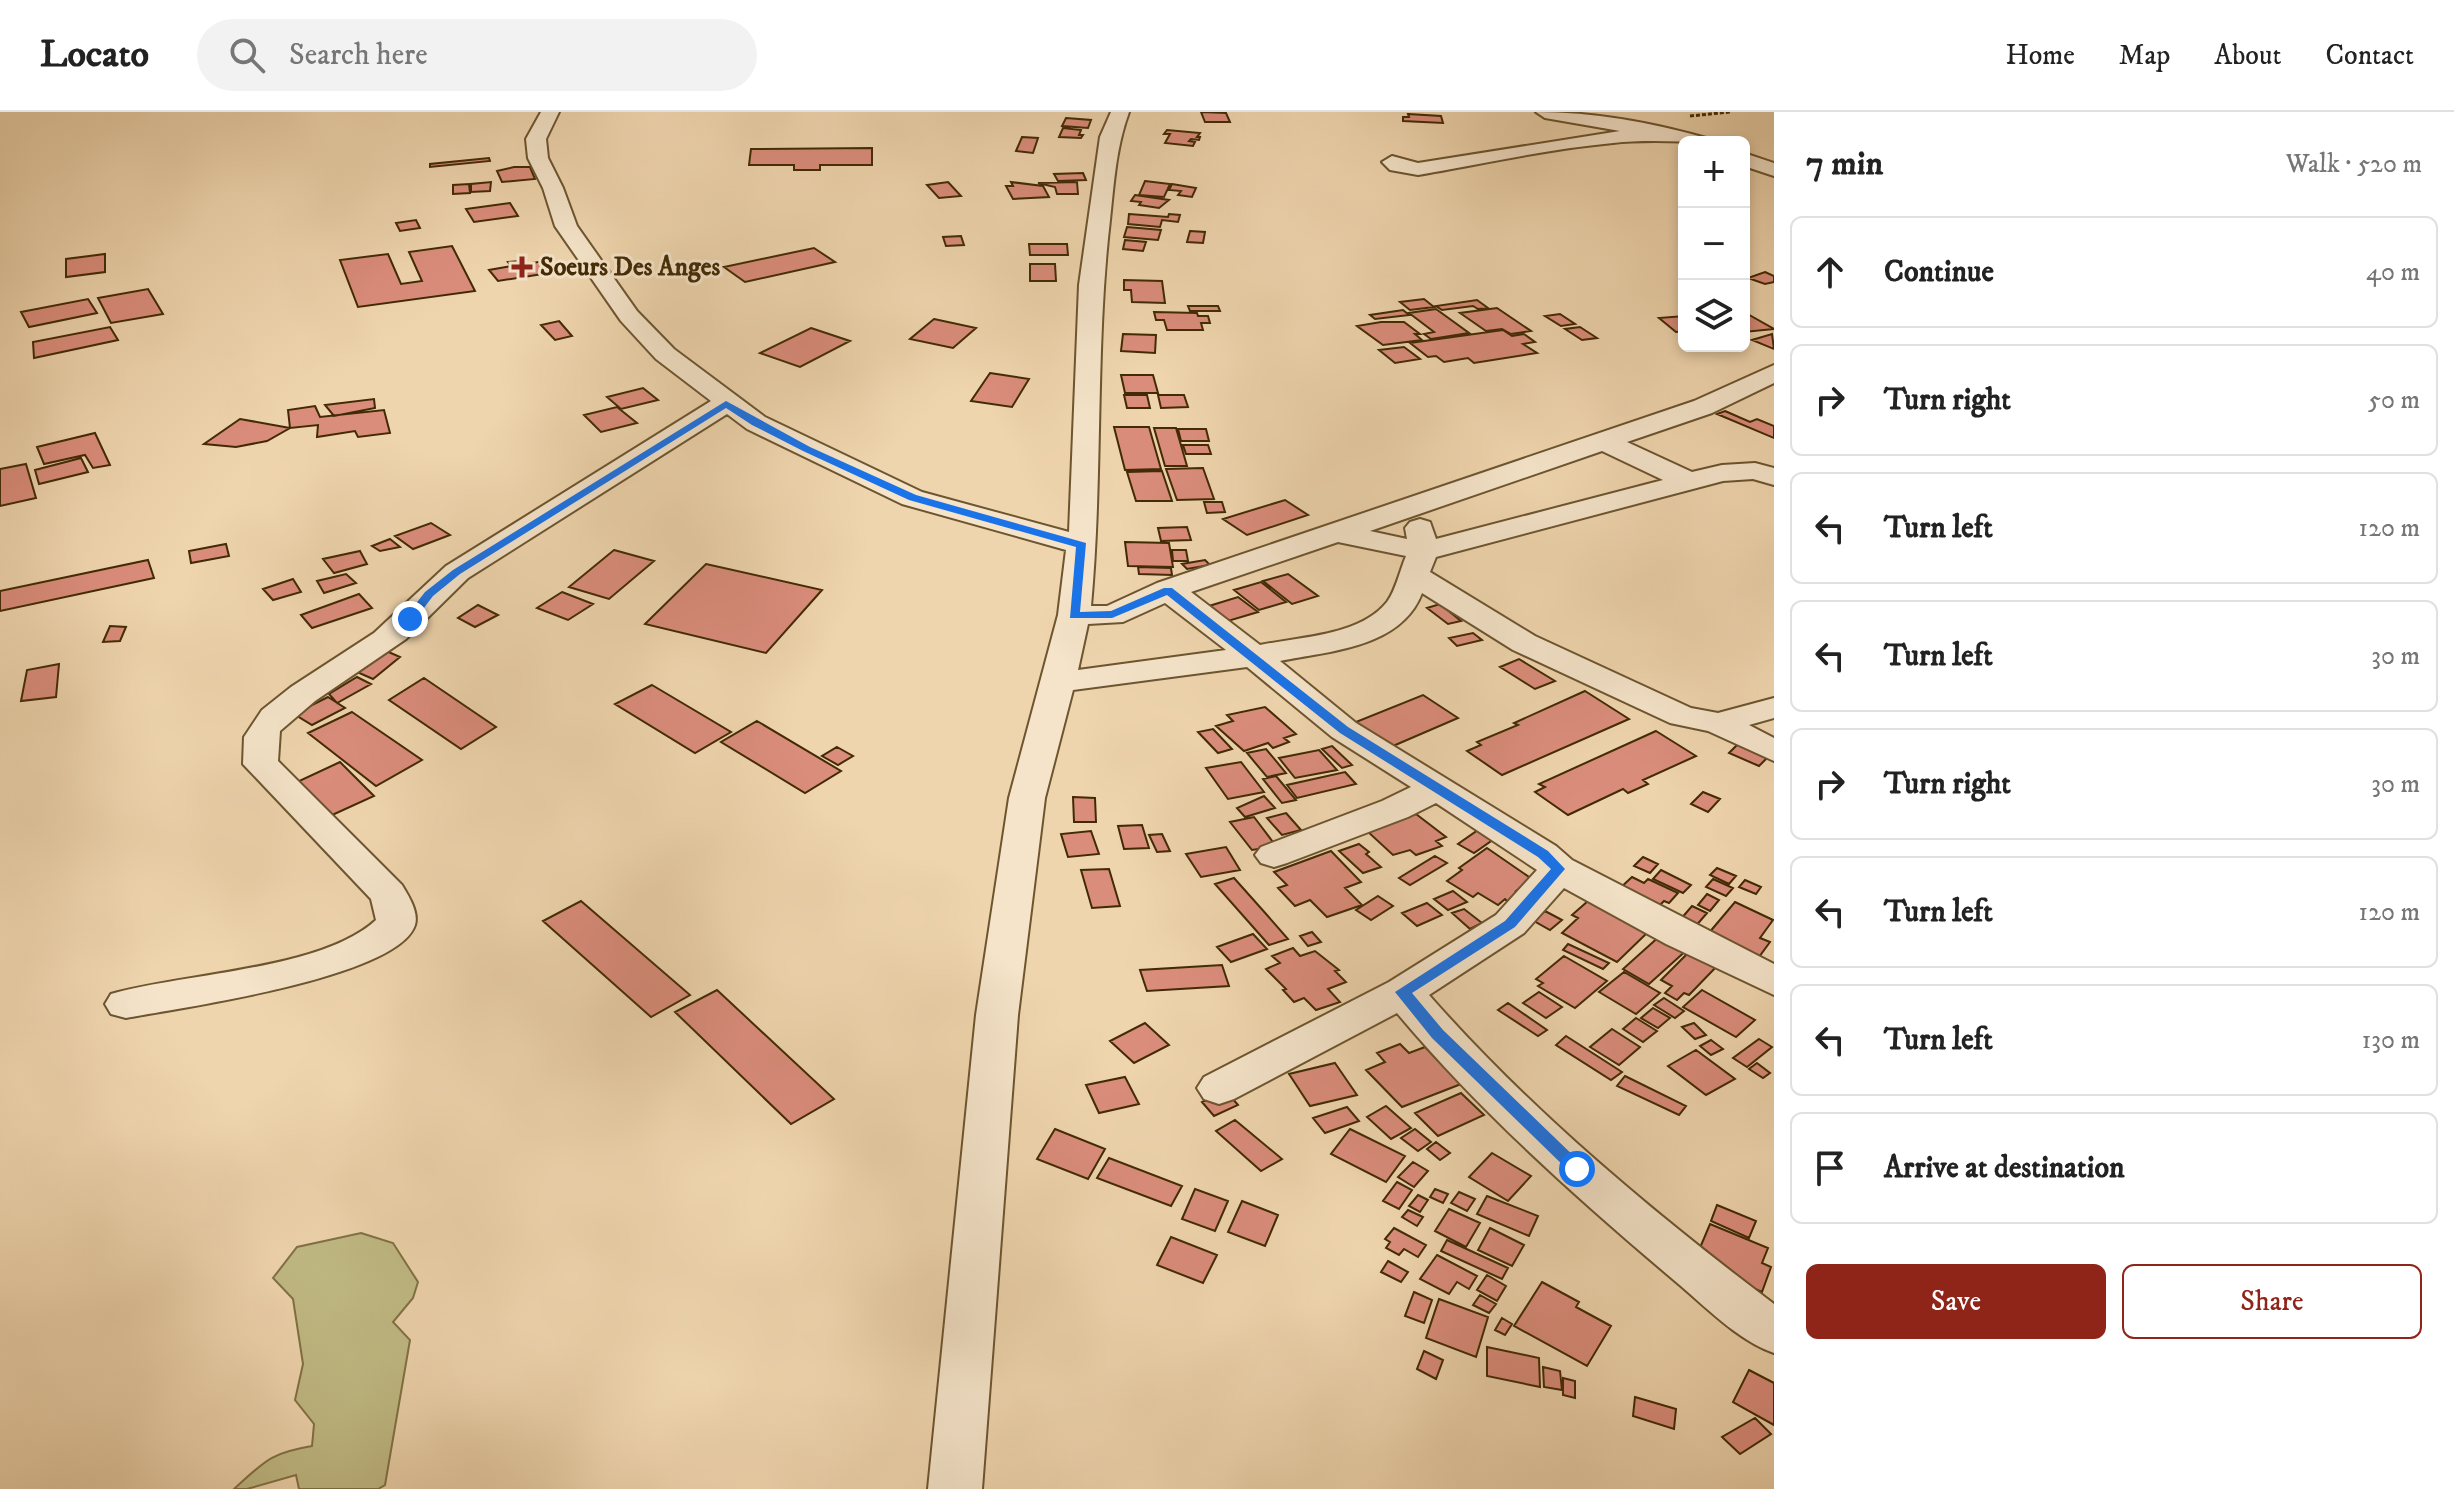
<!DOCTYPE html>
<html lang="en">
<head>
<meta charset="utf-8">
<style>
	:root { --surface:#fff; --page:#f2f2f2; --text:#222; --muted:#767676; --line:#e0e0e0; --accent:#8f2418 }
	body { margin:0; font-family:"IM FELL DW Pica",serif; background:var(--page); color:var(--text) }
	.controls { position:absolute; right:24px; top:24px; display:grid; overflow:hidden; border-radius:12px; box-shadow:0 4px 12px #0003 }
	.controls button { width:72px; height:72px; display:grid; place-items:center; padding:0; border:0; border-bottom:2px solid var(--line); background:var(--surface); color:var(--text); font:40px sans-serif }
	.stop { position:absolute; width:24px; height:24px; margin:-18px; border:6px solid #1a73e8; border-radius:50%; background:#fff }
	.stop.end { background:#1a73e8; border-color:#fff; box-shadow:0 2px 8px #0008 }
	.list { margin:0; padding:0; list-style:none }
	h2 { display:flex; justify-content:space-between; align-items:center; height:104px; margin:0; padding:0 32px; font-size:34px }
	h2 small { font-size:26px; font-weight:400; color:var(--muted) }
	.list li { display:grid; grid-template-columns:52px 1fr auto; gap:24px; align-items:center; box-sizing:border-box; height:112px; margin:0 16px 16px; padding:0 16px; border:2px solid var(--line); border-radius:12px }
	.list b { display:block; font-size:30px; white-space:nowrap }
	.list em { font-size:26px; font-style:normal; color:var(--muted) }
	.actions { display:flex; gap:16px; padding:24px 32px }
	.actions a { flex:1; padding:18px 0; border:2px solid var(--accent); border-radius:12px; text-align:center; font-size:28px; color:var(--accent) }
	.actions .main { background:var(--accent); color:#fff }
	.icon { flex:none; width:44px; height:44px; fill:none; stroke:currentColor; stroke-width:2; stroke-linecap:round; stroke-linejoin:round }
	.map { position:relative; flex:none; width:1774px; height:1377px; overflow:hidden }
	header { display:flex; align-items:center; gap:48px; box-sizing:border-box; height:112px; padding:0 40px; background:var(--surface); border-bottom:2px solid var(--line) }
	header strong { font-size:38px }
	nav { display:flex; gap:44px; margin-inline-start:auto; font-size:28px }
	.search { width:560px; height:72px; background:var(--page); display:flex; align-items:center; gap:20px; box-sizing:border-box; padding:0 28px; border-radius:44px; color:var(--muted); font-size:30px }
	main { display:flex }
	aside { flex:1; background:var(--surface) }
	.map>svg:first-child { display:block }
	.green { fill:#c1bb85; stroke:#817245; stroke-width:2 }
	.building { fill:#db8d7c; stroke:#412a05; stroke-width:2 }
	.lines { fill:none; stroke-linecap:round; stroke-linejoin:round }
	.minor-casing { stroke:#6c552f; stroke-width:4 }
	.path { stroke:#412a05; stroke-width:3; stroke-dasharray:4 2; stroke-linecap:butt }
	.minor { fill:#f5e4ca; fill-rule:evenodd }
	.route { fill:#1a73e8 }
	.poi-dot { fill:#8f2418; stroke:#f5e4ca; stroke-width:3 }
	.labels { text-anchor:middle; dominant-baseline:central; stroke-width:6; stroke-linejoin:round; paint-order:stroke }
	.far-poi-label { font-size:26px; font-weight:bold; fill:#412a05; stroke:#f5e4ca; text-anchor:start }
</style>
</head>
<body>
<header>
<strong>Locato</strong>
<div class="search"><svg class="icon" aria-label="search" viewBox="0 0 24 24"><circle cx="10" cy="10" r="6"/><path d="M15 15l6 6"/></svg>Search here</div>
<nav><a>Home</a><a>Map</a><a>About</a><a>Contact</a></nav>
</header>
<main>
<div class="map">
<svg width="1774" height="1377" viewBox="0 0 1774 1377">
	<rect width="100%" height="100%" fill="#efd5ae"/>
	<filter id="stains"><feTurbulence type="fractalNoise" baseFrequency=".0025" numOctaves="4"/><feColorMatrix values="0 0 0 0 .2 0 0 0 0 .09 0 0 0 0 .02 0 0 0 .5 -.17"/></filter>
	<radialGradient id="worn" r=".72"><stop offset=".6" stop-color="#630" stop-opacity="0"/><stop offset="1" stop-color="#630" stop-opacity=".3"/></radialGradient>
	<!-- green -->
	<path class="green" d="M361 1121 393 1131 418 1170 413 1186 393 1210 410 1228 385 1373 378 1377H299L296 1363 247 1377H234C265 1349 270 1341 312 1334L314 1312 295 1288 303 1252 293 1187 273 1166 297 1135Z"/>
	<!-- building -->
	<path class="building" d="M1201 0 1226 1 1230 10H1205Z
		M1408 2 1441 4 1443 11 1403 9V5H1409Z
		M1066 6 1091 8 1088 16 1062 14Z
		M1063 16 1081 18 1079 23H1083L1081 26 1059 25Z
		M1167 18 1200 21 1197 25H1200L1199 28 1191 27 1189 29 1195 30 1193 34 1165 31 1170 22H1164Z
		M1022 25 1038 26 1033 41 1016 39Z
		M872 36V53H820V58H794V53H749L751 37Z
		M489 46 490 49 430 55V52Z
		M514 55H530L535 67 502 70 497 59Z
		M1083 61 1086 68 1058 69 1054 62Z
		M1145 69 1170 72 1164 85 1139 83Z
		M491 70 490 79 471 80V72Z
		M948 70 961 84 939 86 927 73Z
		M1011 70 1043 74 1049 85 1013 87 1006 74H1013Z
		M1077 70 1078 82H1057L1055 75 1038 71Z
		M469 72 470 81 453 82V73Z
		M1172 72 1196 76 1192 85 1178 83 1181 79 1169 78Z
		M1135 83 1169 88 1159 96 1139 93 1141 90 1131 89Z
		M510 91 518 104 474 110 466 97Z
		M1129 102 1168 105 1169 102 1180 103 1178 110 1162 108 1160 115 1128 112Z
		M416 108 420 116 400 119 396 111Z
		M1127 115 1161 118 1158 128 1124 125Z
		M1190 119 1205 120 1203 131 1187 130Z
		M961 124 964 133 946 134 943 125Z
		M1125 128 1146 130 1143 139 1123 137Z
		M1029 132H1067L1068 143H1030Z
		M452 134 475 179 358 195 340 148 388 142 401 172 422 169 409 140Z
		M814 136 835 150 745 170 724 155Z
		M105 142V160L66 165V147Z
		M520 149 522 152 547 149 555 160 498 169 489 158 511 154 508 150Z
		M584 150 592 160 573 163 565 153Z
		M1030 152H1055L1056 169H1030Z
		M1765 160 1774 164V170L1765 172 1748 166Z
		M1124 168 1162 169 1165 191 1132 190 1131 178H1124Z
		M148 177 163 202 111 211 98 186Z
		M88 187 97 201 29 215 21 200Z
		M1424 187 1434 195 1410 198 1400 190Z
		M1477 188 1488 196 1478 197 1473 194 1442 198 1436 194Z
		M1188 194H1218L1220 199H1190Z
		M1497 196 1531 219 1511 222 1502 217 1486 219 1460 201Z
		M1436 197 1469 221 1431 227 1424 222 1434 220 1409 201Z
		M1403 198 1409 203 1375 207 1370 203Z
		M1154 200 1197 201 1198 204H1208L1210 211H1201L1203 218H1167L1164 208H1156Z
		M1744 200 1774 217 1744 220Z
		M1560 202 1575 212 1561 214 1545 204Z
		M1684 204V219L1676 220 1659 206Z
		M934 207 976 216 953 236 910 227Z
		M559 209 572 224 555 228 541 213Z
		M1381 210H1404L1420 222H1415L1422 228 1383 233 1357 214Z
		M110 215 118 228 34 246 33 230Z
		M1580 215 1597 226 1582 228 1565 217Z
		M811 216 850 229 800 255 760 241Z
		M1503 218 1512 224 1524 222 1535 230 1523 232 1537 241 1474 251 1468 246 1444 250 1436 244 1428 245 1410 231Z
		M1123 222 1156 223 1155 241 1121 239Z
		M1772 222 1774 237 1752 228Z
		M1404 235 1420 247 1395 251 1379 238Z
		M990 261 1029 267 1012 295 971 289Z
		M1121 263H1153L1158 281H1125Z
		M643 276 658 288 621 297 607 285Z
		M1124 283H1147L1150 296H1127Z
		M1158 283H1184L1188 295 1161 296Z
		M374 287 375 296 334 304 325 293Z
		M315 294 320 305 384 298 390 321 358 325 355 319 317 325 318 313 290 316 288 298Z
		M617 295 637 311 601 320 584 303Z
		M1725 299 1750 310 1757 307 1774 314V326L1717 302Z
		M240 307 290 316 267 329 236 335 204 332Z
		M1114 315H1149L1161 357 1125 358Z
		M1154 316H1176L1187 354H1165Z
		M1178 317H1206L1209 329H1181Z
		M95 321 110 353 93 356 85 343 44 352 37 335Z
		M1183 333H1208L1211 342H1186Z
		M81 346 88 360 39 372 35 358Z
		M26 352 36 386 0 394V357Z
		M1203 356 1214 387 1177 388 1166 357Z
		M1162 359 1172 389H1136L1127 360Z
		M1285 388 1308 403 1247 423 1223 407Z
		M1204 390H1222L1225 400 1207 401Z
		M431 411 450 423 413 437 395 424Z
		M1187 415 1191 428 1161 429 1158 416Z
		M390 427 400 435 380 439 372 434Z
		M1125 430 1169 431 1173 455 1128 454Z
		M226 432 229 444 191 451 189 439Z
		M614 438 654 449 609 487 569 475Z
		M1172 438H1186L1188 449H1173Z
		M360 439 367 452 334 461 323 447Z
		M148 448 154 466 0 499V479Z
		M1205 448 1210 453 1187 457 1182 452Z
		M706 452 822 478 766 541 645 512Z
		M1138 455 1171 456 1172 463 1139 462Z
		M346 462 356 471 324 481 317 469Z
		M1288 462 1318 484 1292 492 1263 469Z
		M293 467 301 480 273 488 263 477Z
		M1261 470 1286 490 1259 498 1234 478Z
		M562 480 593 492 568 508 537 496Z
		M359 482 372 496 312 516 301 503Z
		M1238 485 1258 500 1228 509 1209 494Z
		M1440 492 1461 509 1448 512 1427 496Z
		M478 493 498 503 475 515 458 506Z
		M110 514 126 515 120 529 103 530Z
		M1473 521 1482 528 1457 534 1449 526Z
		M384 538 400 545 373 567 357 560Z
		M1519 547 1555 569 1535 577 1500 555Z
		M59 552 56 585 21 589 27 558Z
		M357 565 371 572 337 591 329 582Z
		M424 566 496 615 461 637 389 588Z
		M652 573 731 620 695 641 615 592Z
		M1585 579 1629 607 1502 663 1467 639 1481 633 1477 630 1518 613 1514 611Z
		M1423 583 1458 606 1386 637 1351 612Z
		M328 585 345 596 312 613 294 602Z
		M1265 595 1296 622 1284 626 1289 630 1273 636 1268 631 1244 639 1216 614 1233 609 1227 603Z
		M352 600 422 648 376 674 308 621Z
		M757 609 841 659 805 681 721 630Z
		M1213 617 1232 637 1218 641 1198 620Z
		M1656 619 1696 644 1643 668 1648 672 1628 681 1623 677 1568 703 1535 680 1545 675 1539 672Z
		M1740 630 1770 643 1759 654 1729 641Z
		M1332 634 1352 653 1342 656 1322 637Z
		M837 635 853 644 838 653 822 644Z
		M1266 637 1286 661 1267 665 1247 641Z
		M1319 638 1337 658 1295 666 1279 646Z
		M340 650 374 684 330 704 297 670Z
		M1241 650 1264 680 1228 687 1206 656Z
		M1345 660 1356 672 1297 686 1287 673Z
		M1276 664 1296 688 1282 691 1263 667Z
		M1703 680 1720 687 1708 700 1691 692Z
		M1264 684 1275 696 1245 705 1237 696Z
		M1073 685 1095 686 1096 710H1074Z
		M1286 701 1301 718 1282 723 1267 706Z
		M1416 702 1446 725 1436 729 1442 734 1416 743 1410 738 1393 743 1367 719Z
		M1254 705 1276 734 1252 738 1230 710Z
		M1142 713 1149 736 1124 737 1118 714Z
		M1478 718 1494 727 1474 741 1458 732Z
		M1091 719 1099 742 1068 745 1061 722Z
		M1162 722 1170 739 1157 740 1149 723Z
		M1359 732 1369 740 1366 742 1381 755 1363 761 1339 739Z
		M1226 735 1240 758 1201 765 1186 742Z
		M1487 736 1532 767 1516 779 1520 781 1508 790 1505 787 1498 793 1478 781 1473 785 1447 769 1462 758 1459 756Z
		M1331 739 1361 770 1345 776 1362 793 1327 805 1310 788 1295 794 1278 776 1287 773 1274 760Z
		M1435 744 1447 751 1410 773 1399 766Z
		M1643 745 1658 752 1650 761 1634 754Z
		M1717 756 1736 764 1729 772 1710 763Z
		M1109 757 1120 794 1092 796 1081 758Z
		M1661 758 1691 773 1683 781 1653 767Z
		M1632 765 1644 771 1648 767 1678 781 1669 791 1664 789 1655 798 1618 778Z
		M1234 766 1267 803 1288 827 1269 833 1215 772Z
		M1713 767 1733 776 1726 784 1706 775Z
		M1745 768 1761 775 1756 782 1739 775Z
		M1453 779 1467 790 1448 798 1434 787Z
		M1707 782 1719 788 1710 799 1698 793Z
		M1378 784 1393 794 1371 808 1356 798Z
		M581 789 690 883 651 905 543 809Z
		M1588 789 1648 820 1617 850 1562 821 1578 806 1572 803Z
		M1735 790 1773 808 1760 826 1770 830 1759 845 1708 822Z
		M1427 791 1442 803 1417 814 1402 801Z
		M1692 794 1707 801 1695 815 1680 808Z
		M1464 797 1482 811 1470 817 1452 801Z
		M1545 799 1562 808 1550 818 1534 809Z
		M1312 820 1321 830 1308 834 1300 824Z
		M1253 822 1267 837 1231 850 1217 835Z
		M1662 822 1689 836 1649 872 1623 857Z
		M1568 832 1609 851 1603 857 1563 838Z
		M1293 836 1300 844 1315 839 1339 858 1335 859 1346 870 1328 877 1340 890 1316 898 1304 886 1294 890 1283 878 1286 877 1266 857 1280 851 1272 844Z
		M1690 839 1718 853 1689 883 1684 881 1677 888 1665 881 1672 874 1661 868Z
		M1564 844 1607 869 1575 896 1538 874 1543 871 1536 867Z
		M1222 853 1229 874 1147 879 1140 858Z
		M1624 860 1660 881 1636 902 1599 880Z
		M717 878 834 987 791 1012 675 900Z
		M1702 878 1755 908 1736 925 1683 895Z
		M1539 880 1562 895 1546 906 1523 891Z
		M1664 886 1684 899 1675 906 1654 893Z
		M1508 891 1547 918 1538 924 1498 898Z
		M1653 896 1670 906 1658 916 1641 906Z
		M1636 906 1657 919 1643 930 1623 917Z
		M1145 911 1169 933 1134 951 1110 929Z
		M1694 911 1706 923 1695 927 1682 915Z
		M1612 917 1640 935 1619 953 1590 935Z
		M1566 924 1622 960 1611 968 1556 933Z
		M1759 927 1772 935 1747 955 1733 946Z
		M1711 928 1723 937 1711 943 1700 934Z
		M1400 932 1409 941 1425 935 1461 972 1402 995 1366 958 1385 950 1377 941Z
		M1696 938 1735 967 1706 983 1668 954Z
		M1335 951 1357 983 1310 994 1289 962Z
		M1757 951 1770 961 1763 966 1749 957Z
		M1625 964 1686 994 1679 1003 1617 974Z
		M1125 965 1139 992 1099 1001 1086 973Z
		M1226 979 1238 993 1214 1004 1202 990Z
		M1461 981 1484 1003 1438 1024 1415 1001Z
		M1386 994 1411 1016 1391 1027 1367 1005Z
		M1347 995 1359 1009 1325 1021 1313 1006Z
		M1235 1008 1282 1047 1261 1059 1216 1019Z
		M1055 1017 1105 1037 1088 1067 1037 1047Z
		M1350 1017 1405 1044 1386 1070 1331 1042Z
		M1415 1017 1431 1030 1418 1039 1401 1026Z
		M1436 1030 1450 1041 1440 1048 1427 1037Z
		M1492 1041 1531 1064 1508 1089 1469 1065Z
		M1109 1046 1182 1074 1171 1094 1097 1066Z
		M1413 1050 1428 1059 1414 1075 1398 1065Z
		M1397 1070 1412 1078 1399 1097 1383 1089Z
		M1195 1077 1228 1089 1215 1119 1182 1107Z
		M1435 1077 1448 1082 1443 1091 1430 1085Z
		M1459 1080 1475 1087 1467 1099 1451 1091Z
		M1418 1083 1428 1088 1420 1100 1409 1094Z
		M1487 1084 1538 1104 1529 1124 1477 1102Z
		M1242 1089 1278 1103 1265 1134 1228 1120Z
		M1717 1093 1756 1109 1749 1126 1711 1109Z
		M1449 1097 1480 1111 1466 1135 1435 1119Z
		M1408 1098 1423 1105 1417 1114 1402 1105Z
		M1710 1112 1768 1136 1762 1151 1771 1155 1762 1180 1694 1150Z
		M1394 1116 1426 1133 1418 1145 1404 1137 1399 1143 1386 1136 1390 1130 1385 1127Z
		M1490 1116 1524 1133 1512 1154 1478 1138Z
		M1171 1125 1217 1143 1203 1171 1157 1153Z
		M1447 1128 1508 1156 1502 1167 1441 1139Z
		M1437 1143 1477 1164 1469 1177 1457 1170 1449 1182 1420 1167Z
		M1388 1149 1408 1160 1401 1170 1381 1160Z
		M1487 1163 1506 1174 1497 1189 1477 1178Z
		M1542 1170 1579 1190 1576 1195 1611 1214 1587 1254 1514 1214Z
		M1414 1180 1432 1188 1424 1211 1405 1204Z
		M1480 1183 1496 1192 1489 1201 1473 1193Z
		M1439 1187 1488 1205 1476 1245 1426 1226Z
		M1502 1206 1512 1212 1505 1223 1495 1218Z
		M1487 1235 1539 1246 1540 1275 1487 1264Z
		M1424 1239 1443 1248 1436 1267 1417 1257Z
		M1543 1255 1560 1259 1562 1278 1544 1275Z
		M1749 1258 1774 1271V1313L1733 1290Z
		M1563 1266 1575 1269V1286L1563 1283Z
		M1635 1285 1676 1297 1674 1317 1633 1304Z
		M1755 1306 1771 1322 1740 1342 1722 1325Z"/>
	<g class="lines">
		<defs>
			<path id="minor" d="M541 0H559L546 27 548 46 563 76 577 114 637 199 674 237 765 305 922 380 1069 420 1079 173 1100 25 1111 0H1129C1116 35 1114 71 1110 108 1095 236 1103 365 1091 494H1107L1157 471 1694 289 1774 253V271L1712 301 1627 330 1692 360 1722 353 1755 351 1774 356V373L1753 367 1723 369 1436 445 1430 460 1535 524 1691 596 1718 601 1774 586V606L1749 613 1774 626V649L1708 619 1670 611 1513 538 1422 481C1401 536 1329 539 1280 549L1356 611 1556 734 1572 748 1774 852V883L1666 832 1564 776 1524 821 1429 883C1530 998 1652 1100 1774 1192V1241C1737 1228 1705 1194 1675 1169 1578 1087 1479 999 1397 901L1234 987 1219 992 1204 987 1197 976 1204 965 1389 870 1496 803 1537 758 1436 691 1408 705 1287 751 1274 755 1261 751 1255 743 1261 735 1382 689 1411 675 1332 625 1247 555 1073 578 1045 686 1018 903 982 1377H928L976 903 1009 686 1058 503 1066 438 902 392 747 317 727 302 468 466 406 527 315 589 280 619 278 649 402 773C408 783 419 800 415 813 398 866 179 896 126 906L111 902 105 892 111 882C184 861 322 858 376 808L371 787 243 652 244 625 262 598 291 575 374 521 446 454 711 289 656 247 621 209 555 114 543 76 528 46 526 27ZM1602 339 1663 368 1436 427 1430 410 1420 407 1410 410 1405 416 1407 427 1370 419ZM1338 430 1406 444C1400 458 1396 478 1387 490 1360 524 1299 525 1260 533L1191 480ZM1165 491 1226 538 1078 558 1088 512 1123 510Z
				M1536 0C1593 0 1650 10 1706 26L1709 30C1677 30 1647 27 1613 31 1548 37 1482 52 1418 63L1390 58 1382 50 1392 44 1418 51 1620 19 1545 6Z
				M1744 41 1774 51V64L1744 54Z"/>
		</defs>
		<!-- minor casing -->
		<use href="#minor" class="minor-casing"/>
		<!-- path -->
		<path class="path" d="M1690 4 1730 0"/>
		<!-- minor -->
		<use href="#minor" class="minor"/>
	</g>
	<!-- route -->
	<path class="route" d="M726 289 810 335 916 383 1086 431 1080 500 1111 499 1164 476H1172L1348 615 1548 739 1565 757 1515 815 1412 881 1443 918 1582 1052V1061H1571L1432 926 1395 880 1505 809 1551 757 1538 745 1340 621 1167 483 1112 506H1070L1076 435 909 388 803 339 752 313 726 296 460 462 433 484 414 509 404 507 425 480 453 458Z"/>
	<!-- markers -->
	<path class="poi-dot" d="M518 143h8v8h8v8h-8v8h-8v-8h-8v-8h8z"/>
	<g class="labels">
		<!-- far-poi labels -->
		<g class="far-poi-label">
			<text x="540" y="155">Soeurs Des Anges</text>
		</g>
	</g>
	<rect width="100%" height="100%" filter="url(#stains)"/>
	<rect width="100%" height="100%" fill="url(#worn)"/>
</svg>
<div class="controls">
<button>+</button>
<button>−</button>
<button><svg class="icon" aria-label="layers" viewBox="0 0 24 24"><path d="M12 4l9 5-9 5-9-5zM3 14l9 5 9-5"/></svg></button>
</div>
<div class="stop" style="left:1577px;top:1057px"></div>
<div class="stop end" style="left:410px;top:507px"></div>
</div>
<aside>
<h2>7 min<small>Walk · 520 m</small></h2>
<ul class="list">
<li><svg class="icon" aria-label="ahead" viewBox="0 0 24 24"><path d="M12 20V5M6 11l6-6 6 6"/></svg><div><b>Continue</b></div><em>40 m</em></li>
<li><svg class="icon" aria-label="right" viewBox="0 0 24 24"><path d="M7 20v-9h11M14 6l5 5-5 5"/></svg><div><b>Turn right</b></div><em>50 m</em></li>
<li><svg class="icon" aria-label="left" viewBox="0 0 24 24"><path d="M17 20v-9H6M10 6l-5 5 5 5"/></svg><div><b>Turn left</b></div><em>120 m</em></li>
<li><svg class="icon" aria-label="left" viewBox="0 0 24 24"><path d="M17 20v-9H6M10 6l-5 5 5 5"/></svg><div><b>Turn left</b></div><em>30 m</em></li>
<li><svg class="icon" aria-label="right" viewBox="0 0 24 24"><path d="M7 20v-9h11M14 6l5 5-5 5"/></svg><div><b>Turn right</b></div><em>30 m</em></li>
<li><svg class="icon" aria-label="left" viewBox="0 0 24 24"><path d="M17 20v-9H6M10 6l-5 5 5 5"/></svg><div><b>Turn left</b></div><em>120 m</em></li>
<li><svg class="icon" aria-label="left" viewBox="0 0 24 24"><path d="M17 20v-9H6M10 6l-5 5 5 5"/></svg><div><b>Turn left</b></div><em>130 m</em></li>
<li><svg class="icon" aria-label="arrive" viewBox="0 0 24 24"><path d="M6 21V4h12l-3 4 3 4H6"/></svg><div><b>Arrive at destination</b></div></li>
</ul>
<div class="actions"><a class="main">Save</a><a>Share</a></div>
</aside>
</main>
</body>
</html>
